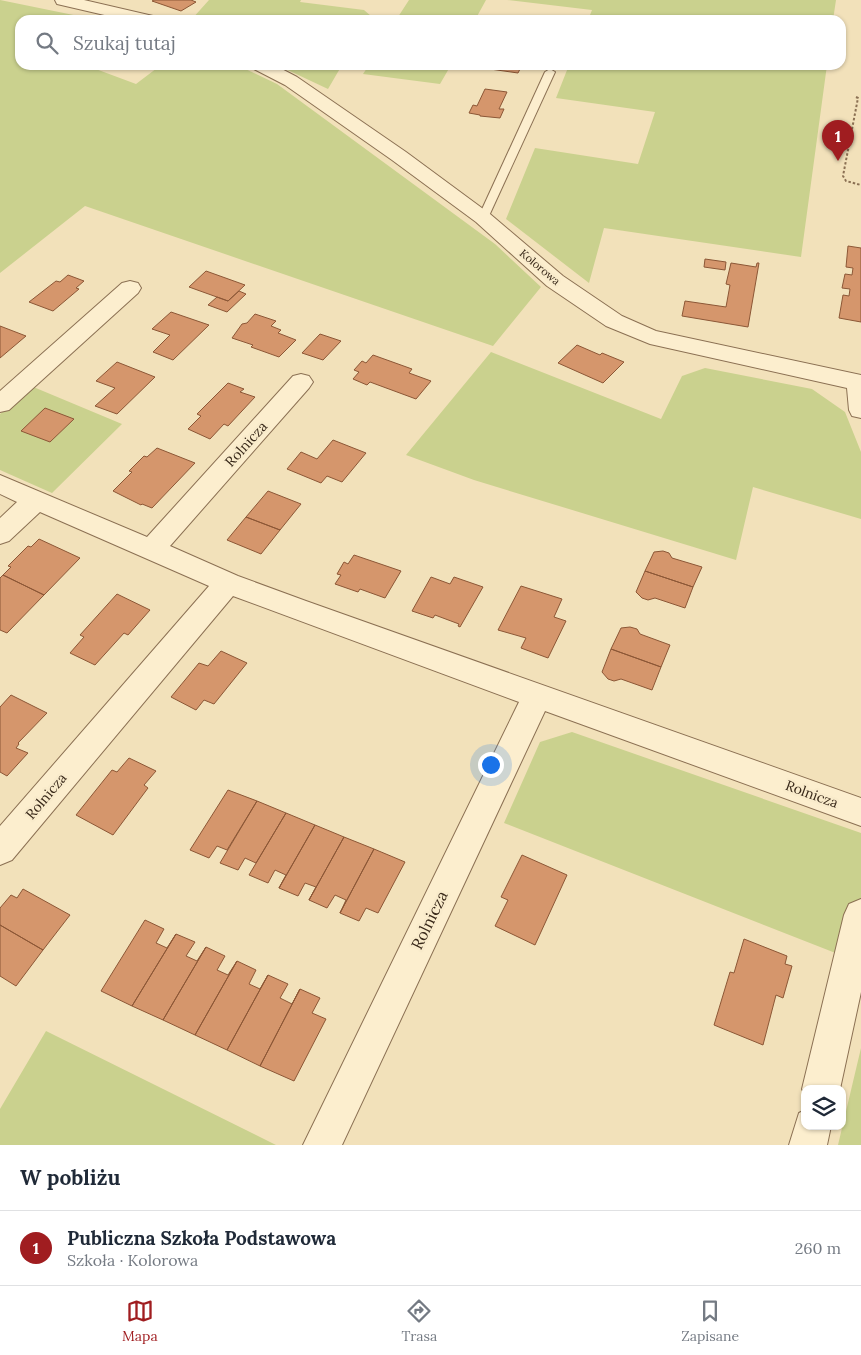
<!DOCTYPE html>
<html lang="pl">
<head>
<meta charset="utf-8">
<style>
	:root { --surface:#fff; --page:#f6f6f7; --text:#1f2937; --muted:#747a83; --line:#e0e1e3; --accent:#a01d20 }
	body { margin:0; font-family:Lora,serif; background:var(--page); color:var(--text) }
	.controls { position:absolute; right:15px; bottom:15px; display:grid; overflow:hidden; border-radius:10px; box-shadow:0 1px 4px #0004 }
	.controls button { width:45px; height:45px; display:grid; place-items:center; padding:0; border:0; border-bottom:1px solid var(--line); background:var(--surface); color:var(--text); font:25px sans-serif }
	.you { position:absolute; left:490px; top:764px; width:18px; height:18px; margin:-12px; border:4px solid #fff; border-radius:50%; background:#1a73e8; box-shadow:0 0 0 8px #1a73e833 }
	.badge { display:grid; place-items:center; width:32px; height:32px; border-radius:50%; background:var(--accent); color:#fff; font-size:16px; font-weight:700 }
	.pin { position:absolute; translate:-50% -41px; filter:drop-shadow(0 1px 2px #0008) }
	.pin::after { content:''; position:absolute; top:26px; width:18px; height:15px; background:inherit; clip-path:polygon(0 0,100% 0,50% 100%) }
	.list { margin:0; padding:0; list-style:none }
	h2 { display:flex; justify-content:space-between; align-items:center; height:65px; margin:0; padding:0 20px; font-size:21px }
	h2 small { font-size:16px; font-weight:400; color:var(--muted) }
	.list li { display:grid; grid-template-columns:32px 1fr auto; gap:15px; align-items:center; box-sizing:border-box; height:75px; padding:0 20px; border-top:1px solid var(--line) }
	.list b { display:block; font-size:19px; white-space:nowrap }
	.list p { margin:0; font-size:16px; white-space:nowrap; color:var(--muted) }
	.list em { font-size:16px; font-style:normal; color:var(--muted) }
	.icon { flex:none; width:28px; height:28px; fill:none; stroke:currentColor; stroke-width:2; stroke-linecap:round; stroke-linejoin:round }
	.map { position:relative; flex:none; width:861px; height:1145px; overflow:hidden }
	.search { position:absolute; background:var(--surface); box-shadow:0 1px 4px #0004; left:15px; right:15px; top:15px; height:55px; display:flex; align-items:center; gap:12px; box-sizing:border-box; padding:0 18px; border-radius:15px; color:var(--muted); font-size:19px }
	.sheet { height:140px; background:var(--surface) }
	nav { display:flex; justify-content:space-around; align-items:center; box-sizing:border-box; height:70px; border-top:1px solid var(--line); background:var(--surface); font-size:14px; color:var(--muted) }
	nav a { display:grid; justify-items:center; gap:2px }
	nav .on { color:var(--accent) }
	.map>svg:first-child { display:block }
	.green { fill:#cad18e }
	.building { fill:#d5966c; stroke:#8c5736 }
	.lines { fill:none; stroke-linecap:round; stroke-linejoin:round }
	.lane-casing { stroke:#8b7053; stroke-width:2 }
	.street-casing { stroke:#8b7053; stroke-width:2 }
	.path { stroke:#8b7053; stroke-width:2; stroke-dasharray:2.5 2; stroke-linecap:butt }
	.lane { fill:#fceece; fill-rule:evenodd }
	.street { fill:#fceece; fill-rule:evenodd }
	.labels { text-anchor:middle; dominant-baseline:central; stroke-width:5; stroke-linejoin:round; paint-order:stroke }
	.far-street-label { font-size:11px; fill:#382819; stroke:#f9ebcb }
	.street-label { font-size:14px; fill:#382819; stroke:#f9ebcb }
	.near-street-label { font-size:16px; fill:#382819; stroke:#f9ebcb }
</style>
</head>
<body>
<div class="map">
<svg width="861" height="1145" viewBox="0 0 861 1145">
	<rect width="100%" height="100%" fill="#f2e1ba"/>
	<!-- green -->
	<path class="green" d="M0 0 98 20H20V65H85L136 84 161 65H237L277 84 495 244 541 287 493 346 85 206 0 273Z
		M209 0H301L300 2 364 10 371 16 369 20H191Z
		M409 0H486L475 20H396Z
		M507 0H836L833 20H588L592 10Z
		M277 65H342L328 89Z
		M369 65H451L440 84 363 74Z
		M569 65H827L801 257 604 228 589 283 506 219 535 148 638 164 655 112 556 98Z
		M491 352 661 419 682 376 705 368 812 389 845 412 861 452V519L753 487 736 560 474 480 406 455Z
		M31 386 122 424 52 493 0 470V414Z
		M572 732 861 833V963L504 823 540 742Z
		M46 1031 276 1145H0V1109Z
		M861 1048V1145H838Z"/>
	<!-- building -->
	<path class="building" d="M154 0H191L196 2 181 11 152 1Z
		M492 65H522L518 73 490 69Z
		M485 89 507 92 499 109H504L500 118 480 116V115L469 113 473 105 477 106Z
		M848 246 861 248V322L839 318 843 295 849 296 850 289 842 288 845 274 852 275 853 268 846 267Z
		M705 259 726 262 725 270 704 267Z
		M731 263 756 267 757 263H759L748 327 682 316 685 301 726 307 730 285 726 284Z
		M206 271 245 285 228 301 189 287Z
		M68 275 84 281 76 288 79 289 53 311 29 302 56 281 60 282Z
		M239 291 246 294 227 312 208 305 217 297 228 301Z
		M171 312 209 325 173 360 153 352 170 335 152 329Z
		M255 314 276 321 271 326 281 330 278 333 296 340 279 357 251 347 253 345 232 338 242 324 247 323Z
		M0 326 26 336 0 358Z
		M320 334 341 341 323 360 302 353Z
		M577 345 600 355 602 353 624 362 603 383 558 363Z
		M373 355 412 369 409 373 431 381 416 399 370 382 367 385 353 379 359 372 354 370 362 361 366 363Z
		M117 362 155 377 117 414 95 406 115 388 96 381Z
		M228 383 244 389 240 392 255 397 228 426 224 424 210 439 188 429 201 416 197 414Z
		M45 408 74 419 50 442 21 431Z
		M333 440 366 453 342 482 327 476 321 483 287 469 301 452 317 459Z
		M157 448 195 463 152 508 142 504 141 505 113 491 132 472 129 471 144 456 147 457Z
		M268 491 301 504 280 530 246 517Z
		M246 517 280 530 261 554 227 540Z
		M39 539 80 558 44 595 3 575 11 567 8 566 28 546 31 547Z
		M663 551 669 553 672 558 702 567 693 587 645 571 654 552Z
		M354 555 401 571 385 598 360 589 358 592 335 584 341 575 337 574 344 562 348 564Z
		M645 571 693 587 685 608 655 598 648 600 642 598 636 592Z
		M3 575 44 595 7 633 0 630V578Z
		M431 577 450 584 454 577 483 587 460 627 458 626 459 624 435 615 433 618 412 611Z
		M521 586 562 599 554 617 566 621 548 658 521 648 526 638 498 630Z
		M117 594 150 610 128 635 124 633 95 665 70 653 84 637 80 635Z
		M630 627 637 629 640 634 670 645 661 667 611 649 621 628Z
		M611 649 661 667 652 690 621 679 614 681 608 679 602 672Z
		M221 651 247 663 214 704 204 700 196 710 171 697 199 663 208 666Z
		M11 695 47 713 18 743 19 744 16 748 28 753 7 776 0 772V707Z
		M129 758 156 771 144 785 148 788 113 835 76 815 112 770 117 772Z
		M228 790 257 801 227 850 217 846 209 858 190 850Z
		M257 801 286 813 256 863 245 858 238 870 220 863Z
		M286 813 315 825 279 888 286 875 275 870 268 883 249 875Z
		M315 825 344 837 309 900 316 887 305 883 298 896 279 888Z
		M344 837 374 849 340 913 346 900 335 895 327 908 309 900Z
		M374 849 405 862 378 913 366 908 359 921 340 913Z
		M522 855 567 875 535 945 495 926 508 900 501 897Z
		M23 889 70 915 43 950 0 925V908L11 895 17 898Z
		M145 920 164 929 156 943 167 948 176 934 132 1006 101 991Z
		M0 925 43 950 16 986 0 976Z
		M176 934 195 942 186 956 197 961 206 947 163 1020 132 1006Z
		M744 939 787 956 785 964 792 966 783 998 776 995 763 1045 714 1025 730 972 734 973Z
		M206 947 225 956 217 970 228 975 237 961 195 1035 163 1020Z
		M237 961 256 970 249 984 260 989 268 975 227 1050 195 1035Z
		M268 975 288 984 280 998 292 1004 300 989 260 1066 227 1050Z
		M300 989 320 998 312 1013 326 1019 294 1081 260 1066Z"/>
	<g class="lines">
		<defs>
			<path id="lane" d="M550 69 555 72 488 218 483 221 479 220 478 218 545 72Z"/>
			<path id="street" d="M55 0H84L153 16 156 20H126L57 4Z
				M251 65H274L297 77 406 152 490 214 563 276 622 316 656 331 861 375V418L852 416 849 410 847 388 650 344 606 326 547 286 476 222 392 160 285 85 254 69Z
				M130 281 138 283 141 288 138 293 9 410 0 412V391L122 283Z
				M301 374 309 376 313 382 309 388 170 546 238 576 306 601 861 798V826L545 711 342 1145H303L519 702 233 596 12 860 0 865V826L209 586 40 512 9 541 0 544V518L17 502 0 494V475L147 537 293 376Z
				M861 899V992L840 1089H805V1095L802 1089 844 915 849 904Z
				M805 1110V1126H831L827 1145H789L799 1113Z"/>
		</defs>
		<!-- lane casing -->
		<use href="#lane" class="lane-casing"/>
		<!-- street casing -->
		<use href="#street" class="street-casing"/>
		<!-- path -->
		<path class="path" d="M856 97 858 98 843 176 846 181 861 185"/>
		<!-- lane -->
		<use href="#lane" class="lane"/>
		<!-- street -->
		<use href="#street" class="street"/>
	</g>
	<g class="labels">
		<!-- far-street labels -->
		<g class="far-street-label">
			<text transform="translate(540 267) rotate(40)">Kolorowa</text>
		</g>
		<!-- street labels -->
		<g class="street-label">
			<text transform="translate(246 444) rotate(-48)">Rolnicza</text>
			<text transform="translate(812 794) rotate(20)">Rolnicza</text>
			<text transform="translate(46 796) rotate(-50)">Rolnicza</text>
		</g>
		<!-- near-street labels -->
		<g class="near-street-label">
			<text transform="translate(429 920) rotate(-64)">Rolnicza</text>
		</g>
	</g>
</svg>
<div class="controls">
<button><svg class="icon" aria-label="layers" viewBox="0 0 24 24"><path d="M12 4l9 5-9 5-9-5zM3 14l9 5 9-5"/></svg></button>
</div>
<div class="you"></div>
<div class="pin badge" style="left:838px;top:161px">1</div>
<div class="search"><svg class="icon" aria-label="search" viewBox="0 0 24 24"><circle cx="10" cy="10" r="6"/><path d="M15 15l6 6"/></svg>Szukaj tutaj</div>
</div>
<section class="sheet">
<h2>W pobliżu<small></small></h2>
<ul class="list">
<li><span class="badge">1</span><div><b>Publiczna Szkoła Podstawowa</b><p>Szkoła · Kolorowa</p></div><em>260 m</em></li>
</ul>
</section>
<nav>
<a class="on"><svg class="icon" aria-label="map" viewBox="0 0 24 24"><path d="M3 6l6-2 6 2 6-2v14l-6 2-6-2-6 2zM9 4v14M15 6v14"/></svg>Mapa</a>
<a><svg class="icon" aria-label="directions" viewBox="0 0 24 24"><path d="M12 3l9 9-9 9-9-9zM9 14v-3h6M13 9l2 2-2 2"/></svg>Trasa</a>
<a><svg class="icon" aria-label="saved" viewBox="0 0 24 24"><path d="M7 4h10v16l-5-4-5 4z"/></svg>Zapisane</a>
</nav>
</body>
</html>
